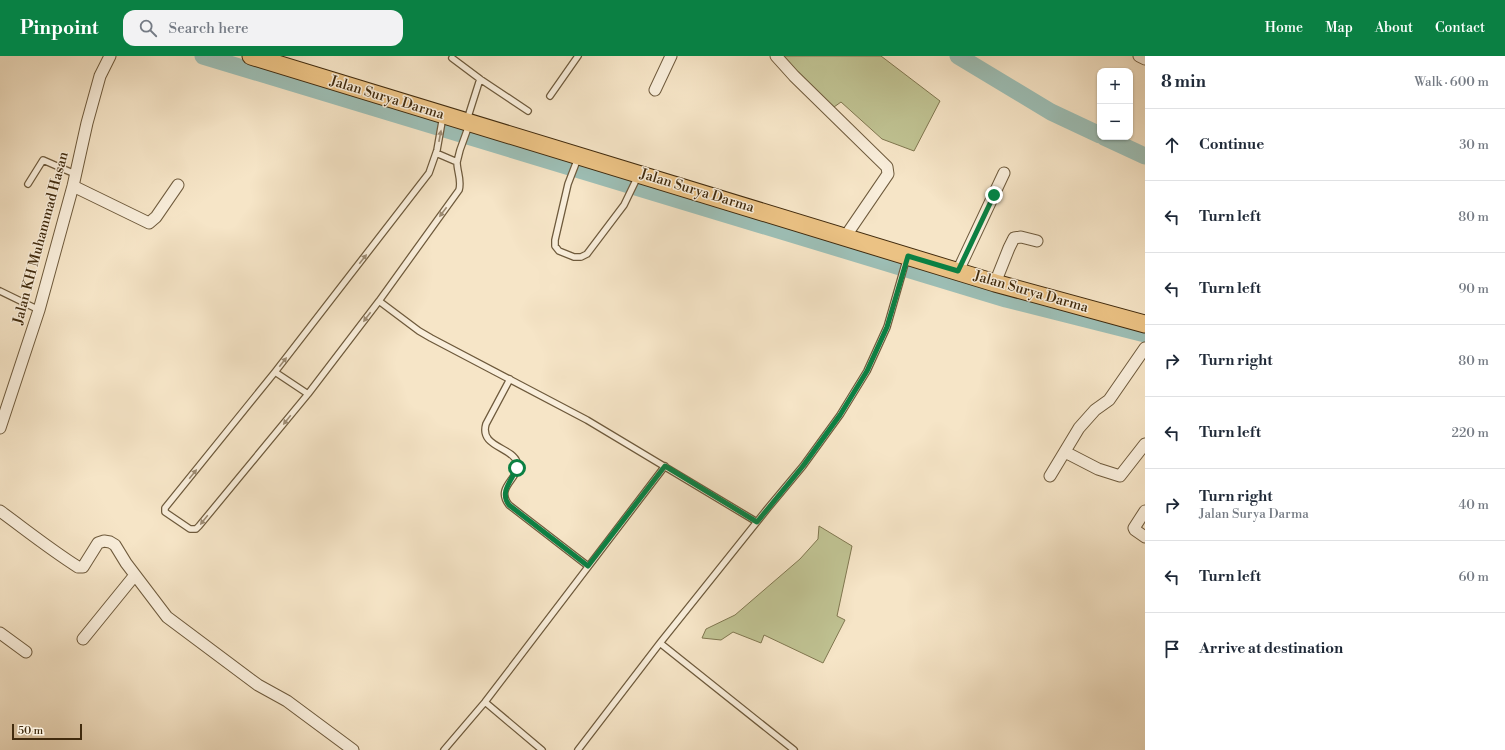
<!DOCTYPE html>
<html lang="en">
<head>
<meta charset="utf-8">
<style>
	:root { --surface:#fff; --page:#f2f2f3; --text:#1f2937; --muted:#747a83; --line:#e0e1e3; --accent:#0b8043 }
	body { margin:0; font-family:"Libre Bodoni",serif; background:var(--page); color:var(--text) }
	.controls { position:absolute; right:12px; top:12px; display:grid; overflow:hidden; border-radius:8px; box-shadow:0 1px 3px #0004 }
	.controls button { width:36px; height:36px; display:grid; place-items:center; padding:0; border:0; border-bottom:1px solid var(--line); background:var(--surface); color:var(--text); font:20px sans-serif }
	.scale { position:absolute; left:12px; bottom:10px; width:70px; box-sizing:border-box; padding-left:4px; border:2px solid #412b0e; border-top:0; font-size:11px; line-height:14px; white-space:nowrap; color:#412b0e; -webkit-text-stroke:3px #f9eedb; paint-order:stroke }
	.stop { position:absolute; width:12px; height:12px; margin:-9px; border:3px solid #0b8043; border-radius:50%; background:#fff }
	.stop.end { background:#0b8043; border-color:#fff; box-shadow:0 1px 4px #0008 }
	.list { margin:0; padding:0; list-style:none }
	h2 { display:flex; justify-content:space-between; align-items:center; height:52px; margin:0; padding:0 16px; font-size:17px }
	h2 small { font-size:13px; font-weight:400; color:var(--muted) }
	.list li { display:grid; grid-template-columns:26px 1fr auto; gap:12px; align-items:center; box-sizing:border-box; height:72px; padding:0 16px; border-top:1px solid var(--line) }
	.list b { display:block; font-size:15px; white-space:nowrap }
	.list p { margin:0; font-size:13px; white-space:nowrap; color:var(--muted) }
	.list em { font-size:13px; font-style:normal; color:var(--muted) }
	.icon { flex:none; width:22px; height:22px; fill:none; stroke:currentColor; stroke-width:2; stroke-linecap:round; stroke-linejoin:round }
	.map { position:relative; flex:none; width:1145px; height:694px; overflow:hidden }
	header { display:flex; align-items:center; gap:24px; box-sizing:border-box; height:56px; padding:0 20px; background:var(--accent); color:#fff }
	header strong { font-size:19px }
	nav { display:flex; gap:22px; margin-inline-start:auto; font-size:14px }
	.search { width:280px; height:36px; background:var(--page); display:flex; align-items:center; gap:10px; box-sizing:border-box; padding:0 14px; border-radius:12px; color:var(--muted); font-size:15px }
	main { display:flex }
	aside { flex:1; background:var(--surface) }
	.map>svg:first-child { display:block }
	.green { fill:#c0c393; stroke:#807750 }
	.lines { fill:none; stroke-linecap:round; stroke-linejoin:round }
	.river { stroke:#9dbfb6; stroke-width:17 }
	.lane-casing { stroke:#6e5a3c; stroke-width:8 }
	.street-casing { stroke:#6e5a3c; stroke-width:13 }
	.primary-casing { stroke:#412b0e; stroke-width:19 }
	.lane { stroke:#f9eedb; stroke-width:5.5 }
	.street { stroke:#f9eedb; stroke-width:11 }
	.primary { stroke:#ebc284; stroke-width:17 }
	.oneway { fill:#9d8c74 }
	.route { stroke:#0b8043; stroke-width:5 }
	.labels { text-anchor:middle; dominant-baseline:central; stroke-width:3; stroke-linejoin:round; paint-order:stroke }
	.street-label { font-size:14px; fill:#412b0e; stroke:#f9eedb }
</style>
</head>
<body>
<header>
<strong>Pinpoint</strong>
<div class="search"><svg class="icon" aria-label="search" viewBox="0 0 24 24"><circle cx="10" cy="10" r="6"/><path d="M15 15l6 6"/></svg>Search here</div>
<nav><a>Home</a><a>Map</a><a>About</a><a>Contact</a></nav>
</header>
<main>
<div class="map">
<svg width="1145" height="694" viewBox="0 0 1145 694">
	<rect width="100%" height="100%" fill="#f6e5c7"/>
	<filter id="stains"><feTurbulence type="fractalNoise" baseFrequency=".005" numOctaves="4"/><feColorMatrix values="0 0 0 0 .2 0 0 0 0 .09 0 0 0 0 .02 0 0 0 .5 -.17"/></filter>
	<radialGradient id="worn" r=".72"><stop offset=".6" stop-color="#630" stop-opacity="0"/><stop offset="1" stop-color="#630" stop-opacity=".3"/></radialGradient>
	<!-- green -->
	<path class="green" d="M783 0H881L940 45 914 95 882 83 841 46 834 51 794 14Z
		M819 470 852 490 837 560 845 564 823 607 764 579 761 587 733 576 721 584 702 582 706 573 735 559 800 503 818 483Z"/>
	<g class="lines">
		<!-- river -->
		<path class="river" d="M203 0 1006 243 1145 278
			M958 0 1051 56 1100 79
			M1104 81 1145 100"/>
		<defs>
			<path id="lane" d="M452 2 480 23
				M550 40 578 0
				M467 64 480 23 528 55
				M436 97 457 106C457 116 462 124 459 134L379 245 308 338 199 470 196 473H190L165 456V452L275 316 429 117 436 97 437 94 443 60
				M578 102 568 128 555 184V190L559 195 574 201H581L587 198 624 149 638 120
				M457 106 460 94 469 69
				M28 128 43 104 75 118
				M0 235 39 254
				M379 245 419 275 431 282 587 364 757 466
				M275 316 308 338
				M510 323 486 368C479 391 512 391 517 406 522 422 494 430 509 449L588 510
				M660 587 794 694
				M485 646 542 694
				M444 694 485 646 665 410
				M578 694 660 587 768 452 803 410 840 359 867 315 887 271 907 201"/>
			<path id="street" d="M776 0 794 20 887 111 888 118 845 181
				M1139 0 1145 3
				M655 34 671 0
				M73 130 149 167 156 161 178 129
				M958 215 1004 117
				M995 227 1009 192 1014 182 1021 181 1037 185
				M0 372 39 254 73 130 87 67 100 20 110 0
				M1065 396 1098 413 1120 420 1145 388
				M1050 420 1079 372 1095 354 1109 344 1145 292
				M0 455C26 474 51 494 78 511H83L98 487 104 485 110 486 115 489 126 507 167 561 258 629 287 645 353 694
				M1145 455 1134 472 1135 474 1145 481
				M0 577 26 596
				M83 583 135 519"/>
			<path id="primary" d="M251 0 995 227 1145 268"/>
		</defs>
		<!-- lane casing -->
		<use href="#lane" class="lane-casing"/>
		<!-- street casing -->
		<use href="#street" class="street-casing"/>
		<!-- primary casing -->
		<use href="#primary" class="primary-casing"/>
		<!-- lane -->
		<use href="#lane" class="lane"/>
		<!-- street -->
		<use href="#street" class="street"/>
		<!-- primary -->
		<use href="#primary" class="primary"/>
	</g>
	<!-- one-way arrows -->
	<defs><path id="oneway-solid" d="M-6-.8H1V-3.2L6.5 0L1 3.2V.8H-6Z"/></defs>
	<g class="oneway">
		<use href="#oneway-solid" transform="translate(440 80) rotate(-79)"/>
		<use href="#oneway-solid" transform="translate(443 156) rotate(127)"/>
		<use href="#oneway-solid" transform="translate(363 203) rotate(-52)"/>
		<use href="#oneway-solid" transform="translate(367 261) rotate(127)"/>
		<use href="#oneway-solid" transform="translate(283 306) rotate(-52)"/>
		<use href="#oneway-solid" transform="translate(287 364) rotate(129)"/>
		<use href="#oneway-solid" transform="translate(193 418) rotate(-51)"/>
		<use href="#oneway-solid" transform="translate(204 464) rotate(129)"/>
	</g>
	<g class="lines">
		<!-- route -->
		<path class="route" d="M517 412C512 424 499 436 509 449L588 510 665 410 757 466 803 410 840 359 867 315 887 271 908 200 958 215 994 139"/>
	</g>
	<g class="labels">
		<!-- street labels -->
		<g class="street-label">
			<text transform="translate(387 42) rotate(17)">Jalan Surya Darma</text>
			<text transform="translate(697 135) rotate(17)">Jalan Surya Darma</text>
			<text transform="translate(41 182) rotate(-75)">Jalan KH Muhammad Hasan</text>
			<text transform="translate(1031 236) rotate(16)">Jalan Surya Darma</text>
		</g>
	</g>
	<rect width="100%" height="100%" filter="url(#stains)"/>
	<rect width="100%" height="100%" fill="url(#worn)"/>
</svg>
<div class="controls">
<button>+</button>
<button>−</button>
</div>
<div class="scale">50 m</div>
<div class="stop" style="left:517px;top:412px"></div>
<div class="stop end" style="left:994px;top:139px"></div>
</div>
<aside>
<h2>8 min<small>Walk · 600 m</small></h2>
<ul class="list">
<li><svg class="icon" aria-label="ahead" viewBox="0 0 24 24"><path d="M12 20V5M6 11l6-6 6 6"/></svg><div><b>Continue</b></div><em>30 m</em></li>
<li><svg class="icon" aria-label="left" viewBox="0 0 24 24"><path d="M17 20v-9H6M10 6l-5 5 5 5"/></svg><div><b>Turn left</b></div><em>80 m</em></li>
<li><svg class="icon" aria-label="left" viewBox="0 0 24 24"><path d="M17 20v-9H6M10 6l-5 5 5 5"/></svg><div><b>Turn left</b></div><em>90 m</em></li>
<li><svg class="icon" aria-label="right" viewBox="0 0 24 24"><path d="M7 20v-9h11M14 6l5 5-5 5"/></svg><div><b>Turn right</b></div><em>80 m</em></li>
<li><svg class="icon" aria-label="left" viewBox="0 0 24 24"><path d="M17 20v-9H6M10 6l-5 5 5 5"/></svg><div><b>Turn left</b></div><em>220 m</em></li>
<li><svg class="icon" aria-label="right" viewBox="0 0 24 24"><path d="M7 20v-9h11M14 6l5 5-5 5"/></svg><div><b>Turn right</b><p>Jalan Surya Darma</p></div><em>40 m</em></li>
<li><svg class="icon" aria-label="left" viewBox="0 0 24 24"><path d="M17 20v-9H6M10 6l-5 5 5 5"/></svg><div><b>Turn left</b></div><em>60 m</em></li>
<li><svg class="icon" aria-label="arrive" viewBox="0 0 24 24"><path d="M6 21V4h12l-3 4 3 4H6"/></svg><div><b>Arrive at destination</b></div></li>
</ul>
</aside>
</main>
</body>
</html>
